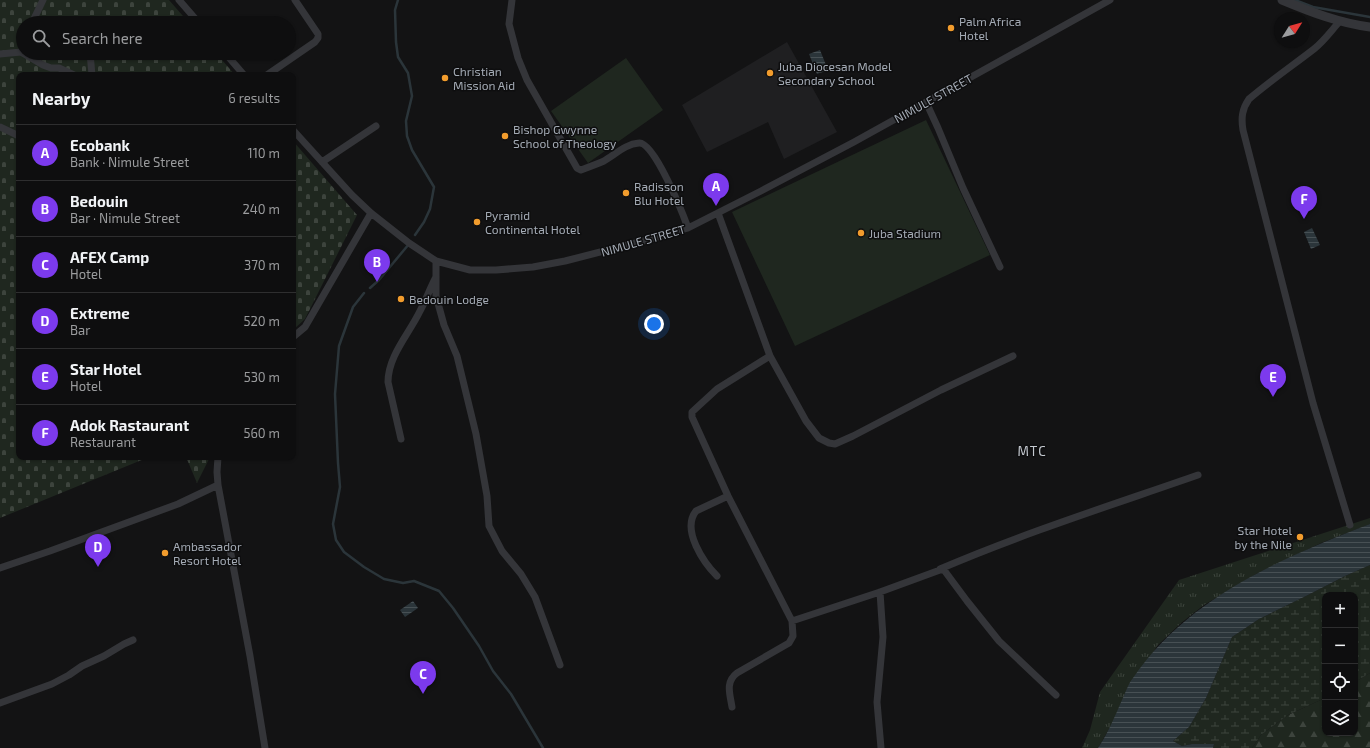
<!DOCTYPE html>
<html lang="en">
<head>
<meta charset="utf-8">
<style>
	:root { --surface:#0e0e0f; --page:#1c1c1d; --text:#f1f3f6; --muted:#9b9c9e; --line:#2e2e2f; --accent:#7c3aed }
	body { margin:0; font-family:"Exo 2",sans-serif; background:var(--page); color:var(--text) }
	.controls { position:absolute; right:12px; bottom:12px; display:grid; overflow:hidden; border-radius:8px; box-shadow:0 1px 3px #0004 }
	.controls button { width:36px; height:36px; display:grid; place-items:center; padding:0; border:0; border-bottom:1px solid var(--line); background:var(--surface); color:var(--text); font:20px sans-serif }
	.compass { position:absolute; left:1274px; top:12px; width:36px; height:36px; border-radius:50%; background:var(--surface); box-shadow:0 1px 3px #0004; rotate:53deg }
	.you { position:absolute; left:654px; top:324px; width:14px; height:14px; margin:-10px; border:3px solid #fff; border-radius:50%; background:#1a73e8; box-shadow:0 0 0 6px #1a73e833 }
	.badge { display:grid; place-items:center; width:26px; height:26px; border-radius:50%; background:var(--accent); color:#fff; font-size:13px; font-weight:700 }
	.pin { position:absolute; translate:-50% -33px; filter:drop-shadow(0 1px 2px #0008) }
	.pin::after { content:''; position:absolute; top:21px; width:14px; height:12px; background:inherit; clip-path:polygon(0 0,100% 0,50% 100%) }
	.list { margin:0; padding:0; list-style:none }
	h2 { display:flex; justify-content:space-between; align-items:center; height:52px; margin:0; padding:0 16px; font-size:17px }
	h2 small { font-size:13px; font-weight:400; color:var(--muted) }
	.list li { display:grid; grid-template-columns:26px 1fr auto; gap:12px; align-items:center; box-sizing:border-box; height:56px; padding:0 16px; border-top:1px solid var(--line) }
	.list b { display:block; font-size:15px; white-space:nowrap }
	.list p { margin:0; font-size:13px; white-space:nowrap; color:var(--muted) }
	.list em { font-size:13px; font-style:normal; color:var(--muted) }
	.icon { flex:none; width:22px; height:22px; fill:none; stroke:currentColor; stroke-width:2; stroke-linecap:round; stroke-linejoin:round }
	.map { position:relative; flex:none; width:1370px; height:748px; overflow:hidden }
	.search { position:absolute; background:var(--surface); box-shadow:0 1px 3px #0004; left:16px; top:16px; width:280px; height:44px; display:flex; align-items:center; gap:10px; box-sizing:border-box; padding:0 14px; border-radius:22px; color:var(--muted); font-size:15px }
	.panel { position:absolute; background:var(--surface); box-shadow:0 1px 3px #0004; left:16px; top:72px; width:280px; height:388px; border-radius:8px }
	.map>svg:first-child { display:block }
	.built { fill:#1f1f21 }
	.grass { fill:url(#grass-tufts) }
	.forest { fill:url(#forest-firs) }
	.wetland { fill:url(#wetland-marsh) }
	.cemetery { fill:url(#cemetery-stones) }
	.garden { fill:#1f271f }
	.water { fill:url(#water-rules) }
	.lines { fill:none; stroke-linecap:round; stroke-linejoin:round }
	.stream { stroke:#2b353a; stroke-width:2.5 }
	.minor { stroke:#343539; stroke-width:7 }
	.tertiary { stroke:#343539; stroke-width:9 }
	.poi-dot { fill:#f29c2d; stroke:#0e0e0f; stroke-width:1.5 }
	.labels { text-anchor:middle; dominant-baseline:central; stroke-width:3; stroke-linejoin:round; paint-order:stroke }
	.poi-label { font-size:12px; fill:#a4abb5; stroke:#0e0e0f; text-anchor:start }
	.street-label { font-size:12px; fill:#a4abb5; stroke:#0e0e0f }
	.neighbourhood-label { font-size:13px; letter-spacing:1px; fill:#c5cad1; stroke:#0e0e0f }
</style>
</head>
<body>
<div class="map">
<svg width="1370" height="748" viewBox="0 0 1370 748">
	<defs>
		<pattern id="grass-tufts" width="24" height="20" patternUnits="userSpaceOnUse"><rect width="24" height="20" fill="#1f271f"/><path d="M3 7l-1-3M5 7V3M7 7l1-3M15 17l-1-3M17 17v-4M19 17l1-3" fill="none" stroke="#3d443d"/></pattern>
		<pattern id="forest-firs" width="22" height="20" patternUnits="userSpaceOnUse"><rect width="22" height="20" fill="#1f271f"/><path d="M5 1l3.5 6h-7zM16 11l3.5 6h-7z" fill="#3d443d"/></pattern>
		<pattern id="wetland-marsh" width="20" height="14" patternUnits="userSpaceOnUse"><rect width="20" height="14" fill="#1f271f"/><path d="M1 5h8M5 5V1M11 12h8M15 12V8" fill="none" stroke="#3d443d"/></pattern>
		<pattern id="cemetery-stones" width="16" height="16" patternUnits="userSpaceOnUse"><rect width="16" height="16" fill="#1f271f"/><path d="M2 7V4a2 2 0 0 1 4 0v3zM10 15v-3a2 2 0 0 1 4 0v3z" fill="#3d443d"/></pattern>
		<pattern id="water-rules" width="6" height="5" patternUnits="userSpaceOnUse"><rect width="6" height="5" fill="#2b353a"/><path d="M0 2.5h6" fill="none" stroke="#475054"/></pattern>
	</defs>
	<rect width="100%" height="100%" fill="#131314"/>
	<!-- built -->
	<path class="built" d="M787 42 837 132 784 159 768 122 707 152 682 105Z"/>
	<!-- grass -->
	<path class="grass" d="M1370 518V524L1321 543 1256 574 1204 605 1181 623 1157 646 1098 748H1082L1090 730 1100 692 1179 580Z"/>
	<!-- forest -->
	<path class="forest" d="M1370 673V748H1252L1261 735 1288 715 1325 698V733H1355V682Z"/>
	<!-- wetland -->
	<path class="wetland" d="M1370 565V673L1355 682V595H1325V698L1288 715 1261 735 1252 748H1213L1214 744H1192L1182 746 1173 741 1189 727 1206 698 1232 637 1259 619 1306 596 1345 576Z"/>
	<!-- cemetery -->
	<path class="cemetery" d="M0 0H169L189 23H23V53H216L235 75H19V457H149L0 518Z
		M293 141 357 215 305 319 293 330Z
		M186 457H210L197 483Z"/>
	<!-- garden -->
	<path class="garden" d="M626 58 663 110 588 163 551 111Z
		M926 120 990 255 795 346 732 212Z"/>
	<!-- water -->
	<path class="water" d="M820 50 828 70 817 74 809 54Z
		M1312 228 1320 245 1311 249 1304 232Z
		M1370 524V565L1345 576 1306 596 1259 619 1232 637 1206 698 1189 727 1173 741 1182 746 1192 744H1214L1213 748H1098C1108 733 1115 716 1122 700 1126 692 1128 684 1133 678 1188 597 1282 558 1370 524Z
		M413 601 418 608 405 617 400 610Z"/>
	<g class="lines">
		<!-- stream -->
		<path class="stream" d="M398 0 395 10 396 42 398 57 408 73 412 96 406 121 407 136 412 150 434 187 430 209 424 222 415 235
			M1295 0 1313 7 1370 17
			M370 288 379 280 409 244
			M364 293 353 307 339 346 335 394 338 463 340 487 333 524 336 540 344 552 364 567 384 579 403 583 414 581 439 591 453 608 479 646 493 671 511 694 543 748"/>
		<!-- minor -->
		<path class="minor" d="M179 0 199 23
			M512 0 509 24 518 58 527 80 577 168 581 170C589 167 597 164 604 161 615 155 625 144 639 143 654 141 683 214 688 228
			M1340 21C1331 31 1324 41 1314 49 1292 66 1270 81 1249 99 1242 109 1241 118 1243 130L1313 403 1350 525
			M32 23 43 0
			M90 53 92 75
			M225 53 244 75
			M0 54 21 52 43 65 51 68H59L74 75
			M267 75 315 42 318 38V34L295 0
			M926 102 938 128 963 188 1000 267
			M0 127 19 136
			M293 130 352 195 371 213 409 243 436 261 470 270H496L533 267 565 261 651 239 688 228 761 191 854 142 1110 0
			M322 162 376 126
			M718 213 770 356 806 421 819 438 829 443 835 444 853 436 941 390 1013 356
			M436 261V296L444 325 457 356 476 434 487 496 489 526 502 551 521 574 535 597 560 665
			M293 337 305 327 371 213
			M770 356 717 389 692 412V417L728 496 792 621 880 592 940 570H944L967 601 999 641 1056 695
			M401 439 388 382C388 356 409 334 420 311 426 300 430 288 436 277
			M218 457 217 472 218 485 250 656 265 748
			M0 568 50 551 178 504 218 485
			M940 569C1024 533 1112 505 1198 475
			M717 576C704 563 681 530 696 511L728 496
			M880 592 883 637 877 702 881 748
			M0 703 52 684 69 675 82 666 104 656 124 644 133 640
			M732 707C730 694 725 682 737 673L789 643 793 636 792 621"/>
		<!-- tertiary -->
		<path class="tertiary" d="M1282 0C1311 12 1339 23 1370 27"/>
	</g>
	<!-- markers -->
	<g class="poi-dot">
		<circle cx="951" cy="28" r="4"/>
		<circle cx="770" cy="73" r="4"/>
		<circle cx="445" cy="78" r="4"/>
		<circle cx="505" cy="136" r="4"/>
		<circle cx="626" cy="193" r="4"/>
		<circle cx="477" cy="222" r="4"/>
		<circle cx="861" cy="233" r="4"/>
		<circle cx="401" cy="299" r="4"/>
		<circle cx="1300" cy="537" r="4"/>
		<circle cx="165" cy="553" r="4"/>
	</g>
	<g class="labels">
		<!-- poi labels -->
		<g class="poi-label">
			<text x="959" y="21">Palm Africa<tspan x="959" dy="14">Hotel</tspan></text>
			<text x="778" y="66">Juba Diocesan Model<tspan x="778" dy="14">Secondary School</tspan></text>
			<text x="453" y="71">Christian<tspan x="453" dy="14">Mission Aid</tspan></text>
			<text x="513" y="129">Bishop Gwynne<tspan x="513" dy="14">School of Theology</tspan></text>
			<text x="634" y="186">Radisson<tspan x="634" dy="14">Blu Hotel</tspan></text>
			<text x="485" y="215">Pyramid<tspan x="485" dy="14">Continental Hotel</tspan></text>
			<text x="869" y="233">Juba Stadium</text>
			<text x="409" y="299">Bedouin Lodge</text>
			<text x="1292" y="530" text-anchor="end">Star Hotel<tspan x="1292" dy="14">by the Nile</tspan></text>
			<text x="173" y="546">Ambassador<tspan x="173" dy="14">Resort Hotel</tspan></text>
		</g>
		<!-- street labels -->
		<g class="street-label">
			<text transform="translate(933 98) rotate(-29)">NIMULE STREET</text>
			<text transform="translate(643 240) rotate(-16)">NIMULE STREET</text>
		</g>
		<!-- neighbourhood labels -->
		<g class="neighbourhood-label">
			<text x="1032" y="451">MTC</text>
		</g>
	</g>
</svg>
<div class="controls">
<button>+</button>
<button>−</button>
<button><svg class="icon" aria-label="locate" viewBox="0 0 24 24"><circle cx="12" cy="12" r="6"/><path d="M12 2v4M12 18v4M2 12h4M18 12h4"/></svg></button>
<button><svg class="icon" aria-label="layers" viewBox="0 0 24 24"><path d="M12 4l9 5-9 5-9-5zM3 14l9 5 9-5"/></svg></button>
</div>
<svg class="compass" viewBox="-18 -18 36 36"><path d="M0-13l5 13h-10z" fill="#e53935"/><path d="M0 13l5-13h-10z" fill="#9b9c9e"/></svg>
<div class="you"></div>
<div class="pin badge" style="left:716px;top:206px">A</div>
<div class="pin badge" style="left:377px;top:282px">B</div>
<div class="pin badge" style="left:423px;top:694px">C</div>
<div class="pin badge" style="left:98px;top:567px">D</div>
<div class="pin badge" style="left:1273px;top:397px">E</div>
<div class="pin badge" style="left:1304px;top:219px">F</div>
<div class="search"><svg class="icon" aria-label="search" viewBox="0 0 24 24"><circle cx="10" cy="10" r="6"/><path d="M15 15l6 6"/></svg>Search here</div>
<section class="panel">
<h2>Nearby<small>6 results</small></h2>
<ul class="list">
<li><span class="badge">A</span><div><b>Ecobank</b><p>Bank · Nimule Street</p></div><em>110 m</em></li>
<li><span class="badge">B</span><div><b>Bedouin</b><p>Bar · Nimule Street</p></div><em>240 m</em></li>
<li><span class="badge">C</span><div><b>AFEX Camp</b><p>Hotel</p></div><em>370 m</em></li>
<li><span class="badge">D</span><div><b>Extreme</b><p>Bar</p></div><em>520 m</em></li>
<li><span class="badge">E</span><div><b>Star Hotel</b><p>Hotel</p></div><em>530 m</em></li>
<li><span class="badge">F</span><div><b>Adok Rastaurant</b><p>Restaurant</p></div><em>560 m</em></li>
</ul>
</section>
</div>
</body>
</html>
